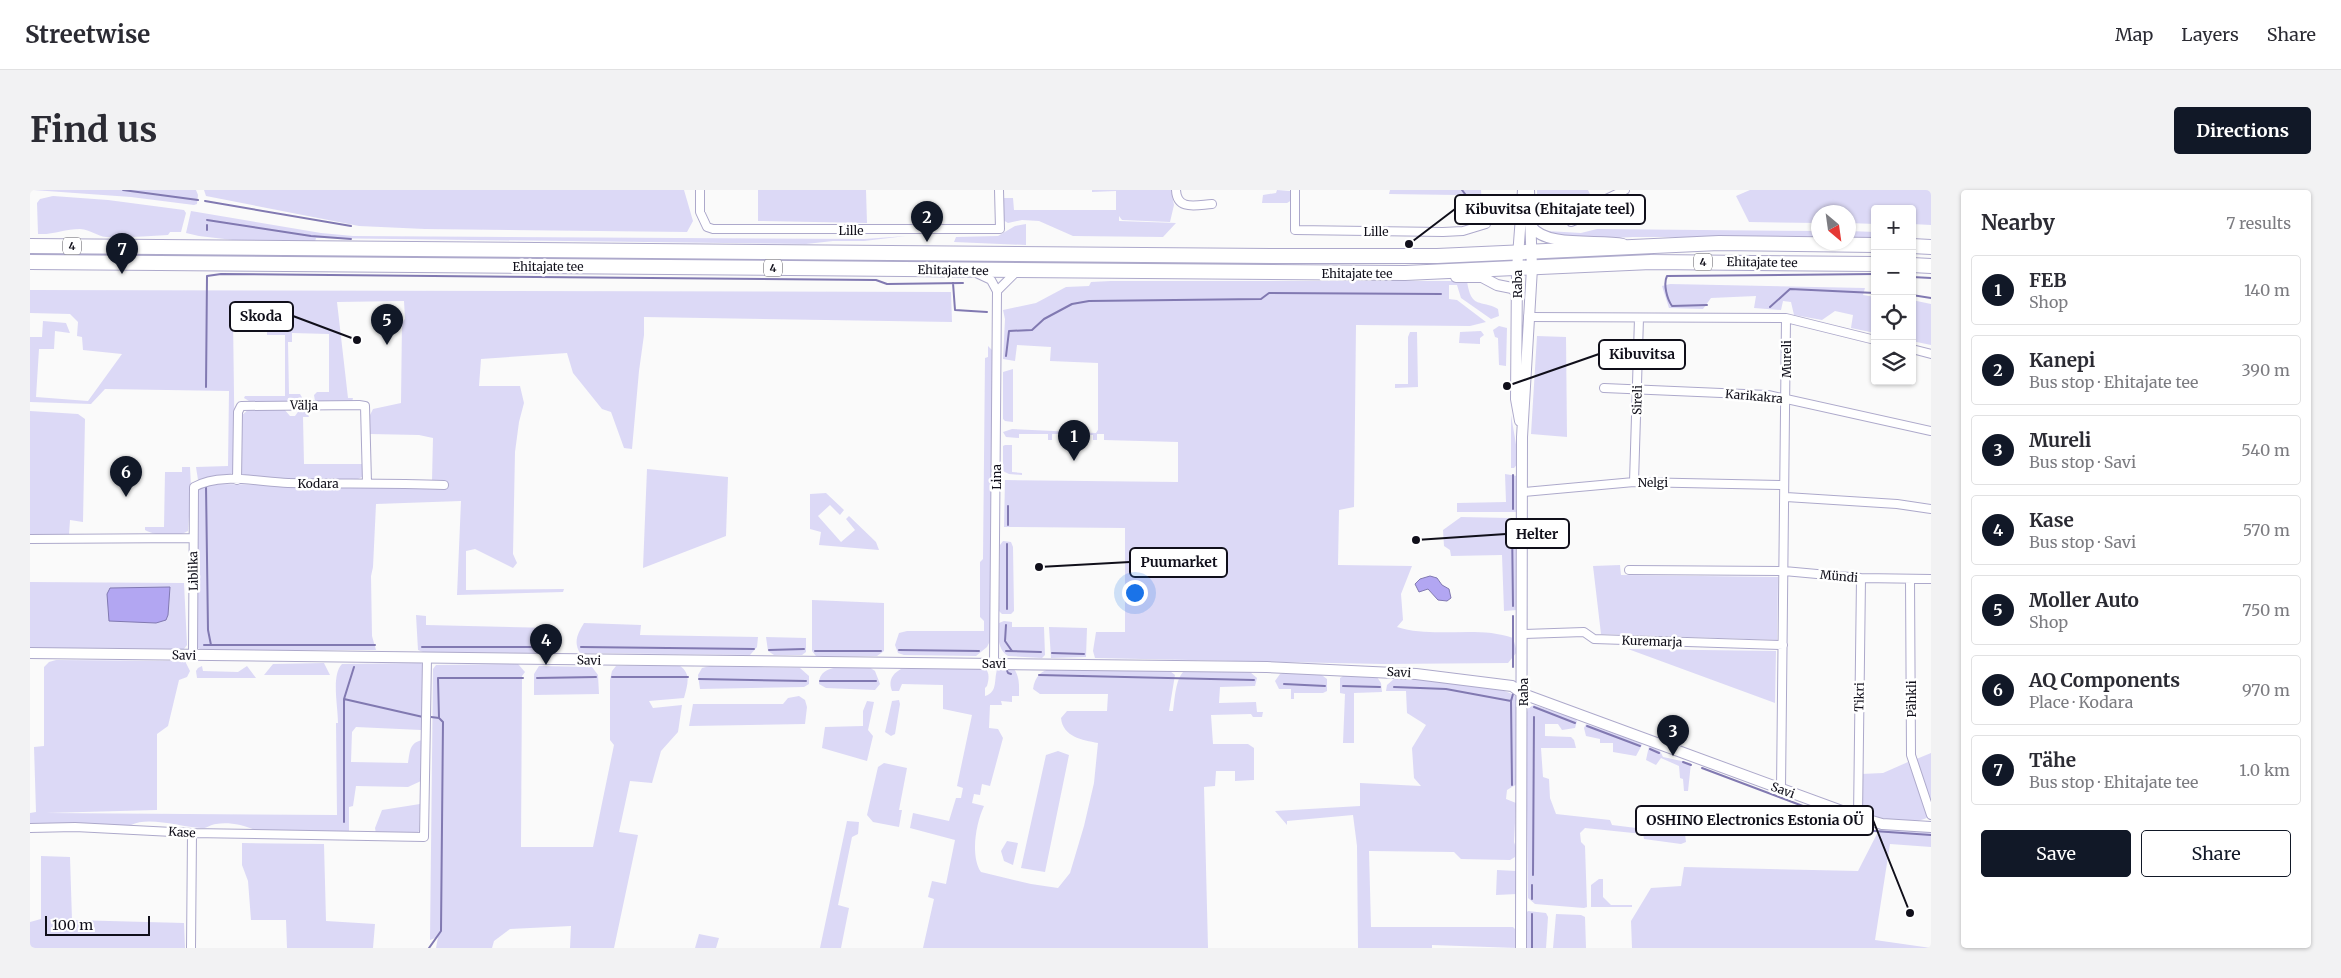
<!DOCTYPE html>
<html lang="en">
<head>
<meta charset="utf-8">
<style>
	:root { --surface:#fff; --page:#f2f2f3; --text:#2b2b33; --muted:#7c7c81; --line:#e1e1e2; --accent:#111827 }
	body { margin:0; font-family:Merriweather,serif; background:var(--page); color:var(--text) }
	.controls { position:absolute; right:15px; top:15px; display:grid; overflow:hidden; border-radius:5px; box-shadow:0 1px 4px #0004 }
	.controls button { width:45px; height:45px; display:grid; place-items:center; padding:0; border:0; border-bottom:1px solid var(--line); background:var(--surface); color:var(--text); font:25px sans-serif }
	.compass { position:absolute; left:1781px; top:15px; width:45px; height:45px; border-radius:50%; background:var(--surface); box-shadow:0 1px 4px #0004; rotate:151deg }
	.scale { position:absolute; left:15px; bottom:12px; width:105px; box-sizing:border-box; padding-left:5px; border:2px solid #100f1a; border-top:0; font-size:14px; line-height:18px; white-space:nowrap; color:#100f1a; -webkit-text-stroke:4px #fff; paint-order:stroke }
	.you { position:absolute; left:1104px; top:402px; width:18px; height:18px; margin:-12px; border:4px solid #fff; border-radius:50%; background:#1a73e8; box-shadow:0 0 0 8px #1a73e833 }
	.badge { display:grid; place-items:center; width:32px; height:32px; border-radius:50%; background:var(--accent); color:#fff; font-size:16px; font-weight:700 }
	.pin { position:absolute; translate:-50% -41px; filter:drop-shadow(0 1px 2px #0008) }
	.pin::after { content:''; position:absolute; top:26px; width:18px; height:15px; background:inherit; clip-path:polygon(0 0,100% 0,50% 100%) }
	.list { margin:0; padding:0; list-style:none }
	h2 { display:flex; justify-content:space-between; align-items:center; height:65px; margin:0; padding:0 20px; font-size:21px }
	h2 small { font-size:16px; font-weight:400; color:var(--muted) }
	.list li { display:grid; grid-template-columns:32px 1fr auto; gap:15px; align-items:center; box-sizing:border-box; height:70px; margin:0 10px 10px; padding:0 10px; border:1px solid var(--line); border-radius:5px }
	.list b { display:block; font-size:19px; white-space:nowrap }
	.list p { margin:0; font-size:16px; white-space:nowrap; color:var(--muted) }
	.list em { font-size:16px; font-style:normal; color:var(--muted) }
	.actions { display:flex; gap:10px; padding:15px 20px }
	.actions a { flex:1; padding:11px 0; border:1px solid var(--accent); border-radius:5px; text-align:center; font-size:18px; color:var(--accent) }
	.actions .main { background:var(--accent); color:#fff }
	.icon { flex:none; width:28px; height:28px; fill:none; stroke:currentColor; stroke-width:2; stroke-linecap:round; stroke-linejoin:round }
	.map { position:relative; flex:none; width:1901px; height:758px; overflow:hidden; border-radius:5px }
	header { display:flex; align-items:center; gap:30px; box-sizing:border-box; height:70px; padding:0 25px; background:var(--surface); border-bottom:1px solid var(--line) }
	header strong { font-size:24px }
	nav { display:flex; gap:28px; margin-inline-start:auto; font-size:18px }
	.intro { display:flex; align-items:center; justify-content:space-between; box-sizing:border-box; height:120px; padding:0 30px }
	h1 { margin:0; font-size:35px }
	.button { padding:12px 22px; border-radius:5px; background:var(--accent); color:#fff; font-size:18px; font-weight:700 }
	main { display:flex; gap:30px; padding:0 30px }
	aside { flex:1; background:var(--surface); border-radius:5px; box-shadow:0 1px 4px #0004 }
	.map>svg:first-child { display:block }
	.green { fill:#dcd9f6 }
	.water { fill:#b2a6f2; stroke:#8179b1 }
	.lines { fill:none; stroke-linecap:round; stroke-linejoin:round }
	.stream { stroke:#8179b1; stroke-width:2 }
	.minor-casing { stroke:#ada9cb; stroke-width:10 }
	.tertiary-casing { stroke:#ada9cb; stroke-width:12 }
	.trunk-casing { stroke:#ada9cb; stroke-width:16 }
	.minor { stroke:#fff; stroke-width:8 }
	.tertiary { stroke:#fff; stroke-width:10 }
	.trunk { stroke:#fff; stroke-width:14 }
	.labels { text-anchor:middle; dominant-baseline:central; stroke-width:5; stroke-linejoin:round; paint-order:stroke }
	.shield { fill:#fff; stroke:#58575f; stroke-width:1 }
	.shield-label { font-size:11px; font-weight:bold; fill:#100f1a }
	.street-label { font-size:12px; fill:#100f1a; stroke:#fff }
	.leader { fill:none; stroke:#100f1a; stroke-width:2 }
	.callout-dot { fill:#100f1a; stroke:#fff; stroke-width:2 }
	.callout { fill:#fff; stroke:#100f1a; stroke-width:2 }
	.callout-label { font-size:14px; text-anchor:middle; font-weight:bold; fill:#100f1a }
</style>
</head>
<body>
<header>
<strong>Streetwise</strong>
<nav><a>Map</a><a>Layers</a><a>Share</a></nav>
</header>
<div class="intro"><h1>Find us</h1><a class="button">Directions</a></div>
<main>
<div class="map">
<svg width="1901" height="758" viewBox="0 0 1901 758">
	<rect width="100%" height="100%" fill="#fafafa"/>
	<!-- green -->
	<path class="green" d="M3 0H166L168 5 167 14 164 15 101 7Z
		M174 0H654L663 31 657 42 395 39 329 36 176 6Z
		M728 0H836L837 33 728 31Z
		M1062 0H1141L1144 15 1140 32 1092 30 1089 26V31L1146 33 1133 47 1043 46 1009 31 992 30 978 33 973 30 974 8H983L984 20H1086V1L1062 2Z
		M1247 0 1260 1 1262 10 1257 13H1232L1233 5 1246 3Z
		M1360 0H1451L1452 14 1441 20 1434 7 1427 5 1359 4Z
		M1507 0H1558L1562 8C1544 17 1531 29 1511 20L1507 11Z
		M1720 0H1901V35L1882 34V19H1845V34L1819 33 1818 22H1788V33L1719 32 1706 6Z
		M23 6 78 10 154 20 156 23 151 42H140L138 45C117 46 96 48 76 47 67 46 61 40 50 39 35 39 23 45 8 44L7 13 10 9Z
		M161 21 291 43 323 46 834 49 876 46 834 51H803L776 54 286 48 285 52 203 50 169 46 156 43Z
		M996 34V55L924 52 926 47 968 46 985 36Z
		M1567 39 1788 41V47H1603L1545 50 1517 41 1551 43Z
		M1819 41 1845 42V48H1819Z
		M1081 91H1437C1441 120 1451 109 1468 119L1469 126 1461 129 1431 108 1427 95H1419V109L1427 110 1456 132 1440 136 1326 135 1324 317 1309 320 1308 375 1382 376 1371 404 1373 430 1367 437C1405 449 1447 435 1483 448L1487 462 1478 473 1353 474 1065 468 1063 461 1066 442H1095V338L974 337 975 290 1148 292V252L1074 250V244H1067V250H1063V245H1035V250H1032L1031 244H1022V250H1018V244H989V248L976 247 973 242 982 239 1066 243 1068 240V173L1020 171 1021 157 987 155 985 171 973 169 975 129 973 120 1006 113 1036 97 1059 96 1061 92Z
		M1640 94 1835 98 1833 105 1845 107V143L1821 138 1823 125 1805 121 1792 130 1764 125 1761 112 1753 111 1751 120 1724 118 1726 106 1681 108 1673 119 1639 118 1632 96Z
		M0 100 921 102 922 132 614 127V145L609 181 602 259 594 258 581 222 572 219 543 183 537 163 451 169 449 196H490L494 213 489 232 485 262 483 364 487 373 483 378 445 359 436 361V400L534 399 533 402 427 405 431 311 346 314 343 377 341 386 342 446 346 460H172L168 458 167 452V302L172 297 182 294 418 297V293L402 291 403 248 389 245 340 244V225L343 219 371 213 372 132 375 129 374 111 307 112 318 208H323L322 212H317L285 211 284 205 287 202H299V144L262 143V152H258L259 204H270L273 209 272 212 219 211 214 208 215 206H255V145H237V136L207 137V128H203L205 280C197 291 180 285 168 290L166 277 198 276 199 201 75 199 61 214 0 212V147H12L13 131 36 133 40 143 25 141 24 159H9L6 207 58 211 92 164 53 160 52 147 47 146 48 132 40 124 0 123Z
		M1882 110 1901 114V155L1882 151Z
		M1469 136 1477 138 1476 176 1469 175 1468 148 1465 147 1463 140Z
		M1451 141 1454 145 1450 148V154L1429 153 1430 142Z
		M1380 142H1387L1388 197 1365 198V194H1378V147Z
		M1507 146 1536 147 1537 247 1501 244Z
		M958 156 963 161 961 449 957 457 946 466 874 465 868 463 865 455 869 443 877 441H954V431L950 427V372L953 369 955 168 958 167Z
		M983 179V232L975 231 973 229V182Z
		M219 219H254L260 226H265L270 219H276L279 227H273L274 274H334V286L326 290 258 291 211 286 212 225Z
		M0 221 48 224 55 229 53 332 40 330 39 345 0 344Z
		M1481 225 1489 272 1484 278H1481Z
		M975 255H982V282L992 283V285L979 284 973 281V256Z
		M152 277H160L161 297 158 341C147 348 126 346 115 340V337H134L135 282H152Z
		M617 279 698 287 696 346 613 378Z
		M1475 284 1487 286 1488 320 1486 322H1427V313L1476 312Z
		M796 303 814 320 810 325 800 315 788 326 811 352 825 340 816 329 819 326 846 352 849 360 789 355 791 342 780 339V304Z
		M1431 327 1479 328 1487 330V420L1474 421 1472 365 1421 366 1420 360 1414 356 1413 340Z
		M973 351 981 352 983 357 984 421 981 424H972L969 421 970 355Z
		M1590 375 1591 385 1748 387 1747 450 1571 444 1563 376Z
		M0 392 154 393 157 455 154 459 0 458Z
		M782 410 854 413V461L847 466H786L782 461Z
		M386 425 396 426V435L523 438C529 443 527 450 525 458L516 463 393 462 388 460Z
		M974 431 982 432V437H1014L1015 465 1012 468 978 466C967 459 968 445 969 433Z
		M554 433 611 435 610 445 728 447 727 457 720 465 550 463C543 452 548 443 554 433Z
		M1019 437 1057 438 1056 467 1021 468Z
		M736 447 776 448V462L772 465H744L738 461Z
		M1598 459 1746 461 1745 513Z
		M26 470 155 471 160 481 157 487 149 490 138 536 127 544V620L16 623 307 625 306 533H308C308 516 301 485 312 474L391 473 394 476 393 532 391 540 326 537 322 542 321 572 378 573C380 562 379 553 392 550L391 591 378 597 326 596 323 616 319 617V643L225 640C213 635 199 632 186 634 181 634 177 639 171 638 152 637 118 626 101 635H0V623L6 622 4 557 14 556V477L19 472Z
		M294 473 300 485H234L243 474Z
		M488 474 495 482 492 486 491 657H563L584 555 580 550V490L582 481 586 476H650C662 484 657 496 654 508L619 511 623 518 652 515 648 542 631 561 622 593 600 591 589 642 608 645 584 758H540L541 736 480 739 464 751 462 758H406L408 747 400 750 403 479 406 475Z
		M172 476 173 481 208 482 217 476 226 488H167L166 481 168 478Z
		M509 476 562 477 568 485 569 504 504 505V484Z
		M680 476 770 478 779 486V494L774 497 670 499 668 485 672 478Z
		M839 477 845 481 850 494 845 500 796 498 789 494C789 471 823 478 839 477Z
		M954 477C960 482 959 489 957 496L955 498V506C969 502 963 488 968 477L984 479C990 487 989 496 989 506H982V512L971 511 972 515H960L959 538 968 539 973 548 960 596 952 594 950 605 944 604 942 613 954 616C946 633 940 666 951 682L1001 694 1028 698 1040 683 1054 636 1064 593 1068 553C1052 550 1033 547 1031 528L1037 521H1077L1078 504H1010L1003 499C1005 486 1011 481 1022 478L1140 481 1145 485 1139 521H1143C1145 509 1145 490 1154 481L1220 482 1227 488 1225 496 1190 497 1189 513 1226 512 1227 522H1233L1232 527H1223L1221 524 1181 525 1183 554H1218L1224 558V590L1205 591V581H1186L1185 596 1174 597 1178 758H893L904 709 898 707 902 691 916 694 925 650 880 638 883 623 919 631 926 608H931L933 598 927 596 942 525 913 519V495L872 494 869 501H862C858 491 862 484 871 479Z
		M1256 482 1289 483 1297 489V501L1293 503H1264V509H1261V499H1249L1245 491 1250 484Z
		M1318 483 1347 487 1351 493 1352 502 1324 503V553H1313L1315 504 1310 503V488Z
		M1365 488C1388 488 1470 493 1487 507V594L1477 600 1476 609 1486 613 1484 652 1487 660 1485 667 1480 670 1431 669 1424 662 1339 661 1341 737H1483L1486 740 1487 758 1402 755V758H1328L1327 656 1323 625 1257 631V635L1245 621 1330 616V593L1391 596 1384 588 1382 558 1396 535 1377 523 1376 501H1356L1357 495Z
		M769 506 775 510 777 517 775 534 659 536 663 514H753L758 508Z
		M869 510 870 514 865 544 861 546 855 542 862 511Z
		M837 511 844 512 838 540 843 546 837 571 792 558 795 537 833 536V521Z
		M1504 515 1545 528 1547 531 1545 538 1532 540 1528 534H1515V546L1541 547 1544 550 1546 558H1511L1513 587 1519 589 1520 608 1526 624 1580 630 1582 635 1655 644 1656 652 1651 654 1614 649 1613 644 1555 638 1550 643 1551 652 1555 656 1557 717 1554 718 1505 714 1498 708 1496 527 1498 518Z
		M1556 534 1610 552 1612 555 1606 566 1583 562V553H1570V549L1556 546 1554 538Z
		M1619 556 1630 561 1633 567 1661 573 1658 601H1654L1653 589 1650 588 1649 576 1631 568 1626 575 1616 570Z
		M1028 561 1039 565 1015 682 991 678 1016 565Z
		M1901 563V619L1884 570Z
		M1878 572 1899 626C1888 637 1847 628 1834 623L1831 620V584L1853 583Z
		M854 573 877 578 869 620H872L869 637 843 632 837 625 848 577Z
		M390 614 389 641 386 644H346L345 638 352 620Z
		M817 631 829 632 828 644 822 647 808 715 819 718 811 758H790Z
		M1852 634 1901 637V657L1860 654 1845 750 1901 758H1602L1601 731 1621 698 1651 696 1654 677 1828 681Z
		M977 651 988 653 983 675 974 671 971 661Z
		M212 653 294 654 296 731 345 734 343 758H257L256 730H221L218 691 212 675Z
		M11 666 40 667 42 730 154 733 155 758H0V732L11 729Z
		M1467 680 1486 681 1487 704 1466 705Z
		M1569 689H1573V707L1581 715H1602V717H1561V695Z
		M1498 721 1516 723 1518 727 1516 758H1497L1496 723Z
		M1526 724 1551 725 1555 727 1556 758H1523Z
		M669 744 689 748 686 758H665Z"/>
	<!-- water -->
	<path class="water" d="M1400 386 1407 388 1412 395 1419 399 1421 408 1417 411 1408 410 1398 399 1389 402 1385 394 1390 389Z
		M140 397 138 425 136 430 126 433 79 431 77 404 80 398Z"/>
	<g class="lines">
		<!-- stream -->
		<path class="stream" d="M93 0 168 10
			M1432 0 1447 20
			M175 11 321 36
			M177 30 281 46 321 49
			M177 40V35
			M1882 87 1901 88
			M923 93 925 120 957 122
			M1882 105 1901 108
			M1677 115 1642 116C1637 109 1633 94 1637 86L1845 84
			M1740 117 1760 99 1845 103
			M976 166 979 141 1002 140 1014 129 1042 114 1059 111 1231 109 1239 103 1411 104
			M176 197 177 86 191 84 846 90 857 94 933 93
			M176 296 178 440 181 455
			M978 316V335
			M1483 319V285
			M1482 333 1483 416
			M977 419V354
			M1483 426V477
			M976 435 975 451 982 461
			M174 455H345
			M392 457H515L524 454
			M551 457 724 459
			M739 460 774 459
			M869 460 949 461
			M785 461H851
			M976 461 1011 462
			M1022 463 1054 464
			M324 477 314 509 393 527
			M976 478 978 483 981 484
			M1009 485 1224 490
			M582 487H658
			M507 488 566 487
			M669 489 776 491
			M790 491H846
			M1254 494 1295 496
			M1313 496 1350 497
			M1364 497 1416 499 1481 511
			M314 509V632
			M1504 517 1545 533
			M401 527 409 528
			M1557 536 1610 556
			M1620 559 1629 563
			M1653 572 1661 575
			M1672 578 1831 638
			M1482 595 1481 511 1483 504
			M1844 641 1901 645
			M1503 685 1504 527
			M1502 709V695
			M1502 724V758
			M399 758 411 741 413 532 409 528 408 488H493"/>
		<defs>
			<path id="minor" d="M670 0V22L677 37 683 39H970L969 0
				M1146 0C1147 21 1166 15 1182 14
				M1265 0V40L1413 42 1433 41 1456 34
				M1548 22 1551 28 1541 32 1538 27 1595 0
				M944 82 961 90 967 101 987 81
				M1498 127 1756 128 1845 150
				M1882 159 1901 164
				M1574 198 1738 205 1901 241
				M207 290 208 222 211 216 329 215 335 216 337 293
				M1604 292 1609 128
				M1493 302 1604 292 1754 295
				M1756 307 1867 314 1901 319
				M0 349 162 348
				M1599 380 1754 381 1831 388 1901 389
				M1880 389 1881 565 1901 625
				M1493 444 1554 442 1564 449 1753 455
				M163 465 164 297C190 282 228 292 258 293 310 294 362 293 414 295
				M964 473 967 101
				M1751 599 1756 128
				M1828 627 1831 388
				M0 638 45 637 162 643 394 647 397 468
				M161 758 162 643"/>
			<path id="tertiary" d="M1501 36C1516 58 1569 49 1593 54
				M1426 87H1452L1467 95 1482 98 1487 103
				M1490 231 1486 209 1487 79 1493 0
				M0 463 1237 477 1386 484 1482 496 1493 504 1828 627 1852 634 1901 637
				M1491 758 1492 247 1502 78 1499 0"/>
			<path id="trunk" d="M0 56 1245 66H1407L1689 53 1845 55
				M1882 56 1901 57
				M0 72 1375 83 1621 72 1845 74
				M1882 75 1901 76"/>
		</defs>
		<!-- minor casing -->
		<use href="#minor" class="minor-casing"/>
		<!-- tertiary casing -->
		<use href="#tertiary" class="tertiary-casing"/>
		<!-- trunk casing -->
		<use href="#trunk" class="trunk-casing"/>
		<!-- minor -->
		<use href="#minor" class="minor"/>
		<!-- tertiary -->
		<use href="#tertiary" class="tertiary"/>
		<!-- trunk -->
		<use href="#trunk" class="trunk"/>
	</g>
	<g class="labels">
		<!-- shield labels -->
		<g class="shield">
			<rect x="33" y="47.5" width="18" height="17" rx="4"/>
			<rect x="1664" y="63.5" width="18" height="17" rx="4"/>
			<rect x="734" y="69.5" width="18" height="17" rx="4"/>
		</g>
		<g class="shield-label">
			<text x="42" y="56">4</text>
			<text x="1673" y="72">4</text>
			<text x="743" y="78">4</text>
		</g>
		<!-- street labels -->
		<g class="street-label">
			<text x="821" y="40">Lille</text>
			<text x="1346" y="41">Lille</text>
			<text transform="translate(1732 72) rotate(1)">Ehitajate tee</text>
			<text x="518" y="76">Ehitajate tee</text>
			<text transform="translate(923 80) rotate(1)">Ehitajate tee</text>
			<text x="1327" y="83">Ehitajate tee</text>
			<text transform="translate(1487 94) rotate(-90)">Raba</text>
			<text transform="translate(1756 169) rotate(-90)">Mureli</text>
			<text transform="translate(1724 206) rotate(5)">Karikakra</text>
			<text transform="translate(1607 210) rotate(-89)">Sireli</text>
			<text transform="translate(274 215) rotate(1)">Välja</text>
			<text transform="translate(966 287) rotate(-90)">Lina</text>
			<text x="1623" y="292">Nelgi</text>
			<text x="288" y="293">Kodara</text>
			<text transform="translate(163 381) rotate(-91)">Liblika</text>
			<text transform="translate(1809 386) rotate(5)">Mündi</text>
			<text transform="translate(1622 451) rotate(2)">Kuremarja</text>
			<text transform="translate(154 465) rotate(1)">Savi</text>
			<text transform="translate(559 470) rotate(1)">Savi</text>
			<text x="964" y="473">Savi</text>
			<text transform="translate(1369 482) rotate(4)">Savi</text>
			<text transform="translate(1493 502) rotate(-90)">Raba</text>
			<text transform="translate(1829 507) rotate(-89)">Tikri</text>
			<text transform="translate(1881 509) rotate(-90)">Pähkli</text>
			<text transform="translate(1753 600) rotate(20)">Savi</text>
			<text transform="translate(152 642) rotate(4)">Kase</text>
		</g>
	</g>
	<!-- callouts -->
	<path class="leader" d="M1379 54L1425 19M327 150L263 126M1477 196L1569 164M1386 350L1476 344M1009 377L1100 372M1880 723L1843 630"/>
	<g class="callout-dot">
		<circle cx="1379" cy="54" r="5"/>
		<circle cx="327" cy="150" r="5"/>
		<circle cx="1477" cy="196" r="5"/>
		<circle cx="1386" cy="350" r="5"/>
		<circle cx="1009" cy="377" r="5"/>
		<circle cx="1880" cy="723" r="5"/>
	</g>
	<g class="callout">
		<rect x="1425" y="5" width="190" height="29" rx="5"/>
		<rect x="200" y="112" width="63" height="29" rx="5"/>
		<rect x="1569" y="150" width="86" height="29" rx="5"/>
		<rect x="1476" y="329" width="63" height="29" rx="5"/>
		<rect x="1100" y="358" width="97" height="29" rx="5"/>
		<rect x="1606" y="616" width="237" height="29" rx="5"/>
	</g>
	<g class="callout-label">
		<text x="1520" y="24">Kibuvitsa (Ehitajate teel)</text>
		<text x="231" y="131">Skoda</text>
		<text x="1612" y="169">Kibuvitsa</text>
		<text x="1507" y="349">Helter</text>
		<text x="1149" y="377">Puumarket</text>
		<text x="1725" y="635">OSHINO Electronics Estonia OÜ</text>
	</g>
</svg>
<div class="controls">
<button>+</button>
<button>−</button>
<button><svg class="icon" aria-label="locate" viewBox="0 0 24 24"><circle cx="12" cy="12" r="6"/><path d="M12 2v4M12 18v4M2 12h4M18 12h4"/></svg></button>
<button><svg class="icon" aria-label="layers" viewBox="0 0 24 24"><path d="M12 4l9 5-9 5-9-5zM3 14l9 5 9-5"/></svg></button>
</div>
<svg class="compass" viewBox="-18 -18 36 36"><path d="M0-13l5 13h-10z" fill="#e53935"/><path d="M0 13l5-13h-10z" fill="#7c7c81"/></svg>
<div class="scale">100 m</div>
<div class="you"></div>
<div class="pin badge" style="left:1044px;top:271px">1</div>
<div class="pin badge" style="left:897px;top:52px">2</div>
<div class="pin badge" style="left:1643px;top:566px">3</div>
<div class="pin badge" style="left:516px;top:475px">4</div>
<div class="pin badge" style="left:357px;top:155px">5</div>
<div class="pin badge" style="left:96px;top:307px">6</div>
<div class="pin badge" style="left:92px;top:84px">7</div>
</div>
<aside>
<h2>Nearby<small>7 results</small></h2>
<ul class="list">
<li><span class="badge">1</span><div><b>FEB</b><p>Shop</p></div><em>140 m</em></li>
<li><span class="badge">2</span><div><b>Kanepi</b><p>Bus stop · Ehitajate tee</p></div><em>390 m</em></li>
<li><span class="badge">3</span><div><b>Mureli</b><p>Bus stop · Savi</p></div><em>540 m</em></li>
<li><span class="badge">4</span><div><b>Kase</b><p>Bus stop · Savi</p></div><em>570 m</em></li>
<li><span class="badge">5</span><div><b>Moller Auto</b><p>Shop</p></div><em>750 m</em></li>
<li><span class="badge">6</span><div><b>AQ Components</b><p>Place · Kodara</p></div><em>970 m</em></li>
<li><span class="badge">7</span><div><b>Tähe</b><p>Bus stop · Ehitajate tee</p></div><em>1.0 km</em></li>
</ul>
<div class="actions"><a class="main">Save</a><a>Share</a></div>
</aside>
</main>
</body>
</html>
